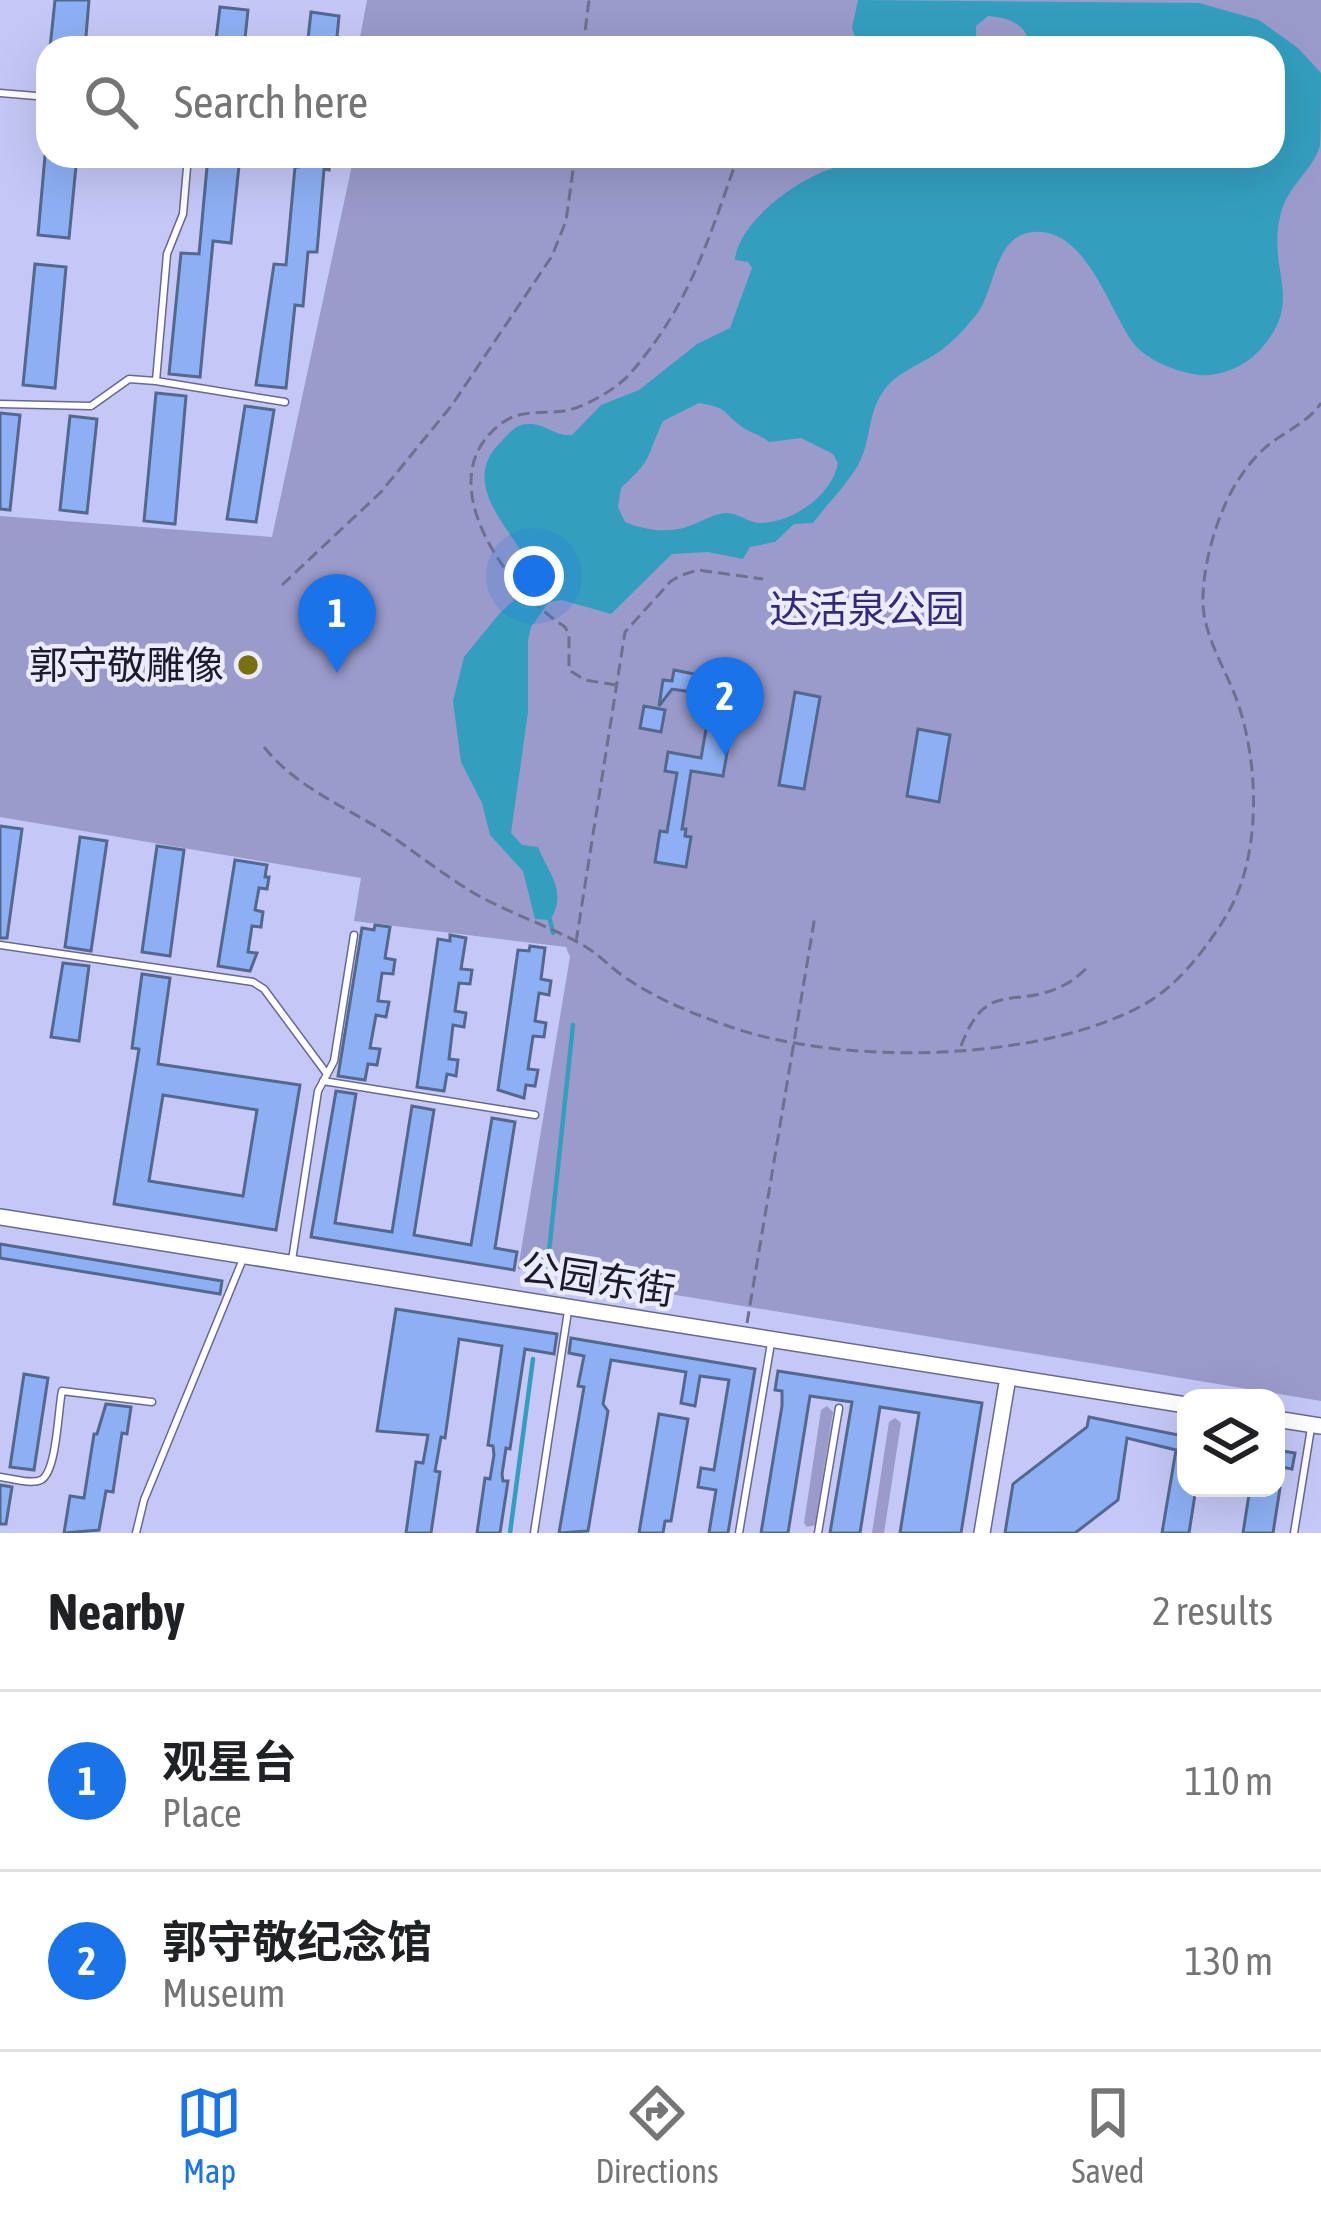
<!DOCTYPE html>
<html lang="en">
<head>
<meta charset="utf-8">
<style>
	:root { --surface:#fff; --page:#f2f2f2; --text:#202124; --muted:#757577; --line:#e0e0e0; --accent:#1a73e8 }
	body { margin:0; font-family:"Asap Condensed","Noto Sans SC",sans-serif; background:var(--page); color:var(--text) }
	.controls { position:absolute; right:36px; bottom:36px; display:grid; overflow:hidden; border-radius:24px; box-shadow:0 12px 48px #0002 }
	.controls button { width:108px; height:108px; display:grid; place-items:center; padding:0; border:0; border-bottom:3px solid var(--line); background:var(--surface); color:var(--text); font:60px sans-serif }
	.you { position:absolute; left:534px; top:576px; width:42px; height:42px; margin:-30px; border:9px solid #fff; border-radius:50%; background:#1a73e8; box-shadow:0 0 0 18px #1a73e833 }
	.badge { display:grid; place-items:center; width:78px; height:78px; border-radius:50%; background:var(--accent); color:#fff; font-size:39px; font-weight:700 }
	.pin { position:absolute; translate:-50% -99px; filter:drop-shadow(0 3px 6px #0008) }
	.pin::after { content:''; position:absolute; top:63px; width:42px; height:36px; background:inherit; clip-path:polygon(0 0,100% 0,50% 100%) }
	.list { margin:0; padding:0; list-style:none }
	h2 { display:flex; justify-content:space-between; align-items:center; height:156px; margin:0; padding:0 48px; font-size:51px }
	h2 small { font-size:39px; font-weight:400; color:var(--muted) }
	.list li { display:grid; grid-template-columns:78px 1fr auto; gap:36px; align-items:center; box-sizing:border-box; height:180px; padding:0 48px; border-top:3px solid var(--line) }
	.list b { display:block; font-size:45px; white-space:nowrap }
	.list p { margin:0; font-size:39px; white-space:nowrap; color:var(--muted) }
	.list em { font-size:39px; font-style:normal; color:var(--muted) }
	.icon { flex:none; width:66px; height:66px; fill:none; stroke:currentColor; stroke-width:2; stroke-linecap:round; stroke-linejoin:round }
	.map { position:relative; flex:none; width:1321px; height:1533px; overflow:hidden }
	.search { position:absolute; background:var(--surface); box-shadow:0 12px 48px #0002; left:36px; right:36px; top:36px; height:132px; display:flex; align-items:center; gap:30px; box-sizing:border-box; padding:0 42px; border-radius:36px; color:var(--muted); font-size:45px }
	.sheet { height:516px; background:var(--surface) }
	nav { display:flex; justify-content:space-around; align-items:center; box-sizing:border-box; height:168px; border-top:3px solid var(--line); background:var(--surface); font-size:33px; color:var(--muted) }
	nav a { display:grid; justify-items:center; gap:6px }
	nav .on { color:var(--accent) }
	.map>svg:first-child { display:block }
	.green { fill:#9a9bca }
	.water { fill:#349ebf; fill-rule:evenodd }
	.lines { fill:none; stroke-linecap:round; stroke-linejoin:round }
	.stream { stroke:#349ebf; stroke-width:4.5 }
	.building { fill:#8db0f4; stroke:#54688e; stroke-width:3; fill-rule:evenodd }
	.lane-casing { stroke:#676892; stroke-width:9 }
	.secondary-casing { stroke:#676892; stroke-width:18 }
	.path { stroke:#6f7090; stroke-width:3; stroke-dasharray:12 6; stroke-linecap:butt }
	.lane { stroke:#fff; stroke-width:6 }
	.secondary { stroke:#fff; stroke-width:15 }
	.poi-dot { fill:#7a7011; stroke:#eaebfe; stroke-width:4.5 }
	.labels { text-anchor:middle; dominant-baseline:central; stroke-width:9; stroke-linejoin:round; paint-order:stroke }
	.park-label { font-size:39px; fill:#34287b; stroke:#eaebfe }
	.poi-label { font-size:39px; fill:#1b1b2c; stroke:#eaebfe; text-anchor:end }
	.street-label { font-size:39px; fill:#1b1b2c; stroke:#eaebfe }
</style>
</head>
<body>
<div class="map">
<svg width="1321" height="1533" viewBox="0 0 1321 1533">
	<rect width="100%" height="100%" fill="#c5c7f6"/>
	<!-- green -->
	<path class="green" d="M367 0H1321V1401L518 1269 570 957 566 947 354 921 361 878 0 817V516L272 537 354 156H1273V48H358Z
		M827 1406 833 1412 815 1525 807 1527 804 1523 821 1410Z
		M895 1418 901 1423 884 1533H872L889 1422Z"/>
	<!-- water -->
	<path class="water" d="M858 0 1199 3 1259 20 1298 48 1321 73C1321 95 1321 126 1320 146 1312 172 1286 186 1280 217 1267 274 1307 301 1257 353 1243 367 1219 377 1199 375 1177 372 1148 361 1134 344 1109 312 1085 220 1027 233 993 242 995 292 976 315 967 326 956 339 944 348 926 363 899 370 885 389 866 414 872 441 858 465 846 486 827 504 813 523L794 524 775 542 750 547 743 559 708 552 672 554 611 614 562 600 549 602 531 627 528 641V712L511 833 522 845 538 847C549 874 568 892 550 920L535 919 523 871 490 835 482 803 461 762 453 701 464 657 499 614 537 579C524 541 456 489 498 445 507 436 514 424 528 424 545 423 553 436 572 435L601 405 639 390 697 344 730 328 752 268 748 262 735 260C738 221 802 175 838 167 859 162 884 166 906 166L911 156H1273V48H1031C1027 24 1010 18 988 16L976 26V48H859L852 28ZM699 403C729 408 722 412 742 427 751 433 760 434 769 442L801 438 833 454 838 463C832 495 794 522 761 523 748 523 738 512 725 513 713 514 701 522 689 526 669 534 644 530 625 522L618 507 621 488C655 457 645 459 663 421Z"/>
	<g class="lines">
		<!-- stream -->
		<path class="stream" d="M550 920 553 933
			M546 1280 573 1025
			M510 1533 533 1359"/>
	</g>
	<!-- building -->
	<path class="building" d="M55 0H89L85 48H50Z
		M220 7 248 10 244 48H215Z
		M311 12 339 16 336 48H307Z
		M45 156H77L69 238 38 235Z
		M208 156H240L231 243 213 241 200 377 169 374 181 253 199 254Z
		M300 156H331L329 170 324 169 317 252H308L303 306 295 305 286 388 256 385 274 264 286 265 295 167H299Z
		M35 264 66 267 55 388 23 385Z
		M156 393 186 396 175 524 144 521Z
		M245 406 274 410 256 522 227 519Z
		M0 413 20 415 10 510 0 509Z
		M70 416 97 419 87 513 60 510Z
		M674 670 739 683 723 776 691 771 682 829H686L685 836 691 837 686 867 655 862 660 831 667 832 677 773 665 771 668 752 701 758 712 695 672 689 659 706 663 680 672 681Z
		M795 692 820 697 804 789 779 785Z
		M644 706 665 710 661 732 640 728Z
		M918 729 950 735 939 802 907 796Z
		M0 826 22 829 7 938H0Z
		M80 837 107 841 91 951 65 947Z
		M157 846 184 850 170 956 142 952Z
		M235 860 267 865 265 877H269L267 889 259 888 255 910 263 912 261 927 252 926 248 952 257 953 250 971 218 966Z
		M375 925 390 927 385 958 395 960 393 974 382 973 378 1001 389 1002 386 1017 376 1015 370 1048 380 1049 377 1065 368 1064 365 1080 338 1076 362 928 374 930Z
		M450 935 466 938 461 969 472 970 470 984 459 983 455 1011 466 1013 464 1027 453 1025 449 1059 458 1060 456 1076 447 1074 444 1091 417 1087 438 939 450 941Z
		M530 946 545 948 541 979 551 981 549 995 539 993 535 1021 546 1023 544 1037 533 1036 528 1069 538 1070 535 1086 526 1085 524 1098 498 1090 518 950 529 951Z
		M63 963 89 966 79 1041 51 1037Z
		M142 974 170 978 158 1064 300 1085 276 1230 114 1204 139 1049 132 1048ZM163 1095 257 1110 243 1196 149 1181Z
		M336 1091 356 1094 335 1223 392 1232 412 1106 434 1110 414 1235 471 1245 492 1118 515 1122 495 1248 517 1252 514 1270 311 1237Z
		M0 1244 222 1281 220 1294 0 1258Z
		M396 1309 557 1334 554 1354 525 1349 510 1449 506 1448 502 1474 503 1481H508L500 1533H477L485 1478 490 1479 494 1455 493 1446 488 1445 502 1346 459 1339 445 1438 441 1437 435 1471 440 1472 431 1533H406L416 1462 423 1463 428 1435 377 1431Z
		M571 1338 755 1369 728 1533H709L716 1490 698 1487 701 1468 714 1470 729 1380 700 1376 695 1406 681 1403 686 1372 611 1360 603 1404 608 1411 588 1531 559 1533 584 1387 578 1386 584 1356 569 1353Z
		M778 1371 982 1403 961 1533H900L919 1413 880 1407 860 1533H830L852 1402 810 1396 788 1533H761L782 1406V1391L775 1390Z
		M24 1374 48 1378 34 1470 10 1467Z
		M106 1404 131 1407 127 1434 122 1433 113 1492 106 1491 99 1530 64 1533 70 1496 84 1498 94 1434H97Z
		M659 1414 688 1419 671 1521H665L663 1533H639Z
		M1089 1417 1178 1435 1180 1425H1186V1488H1196L1189 1533H1162L1176 1450 1127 1438 1118 1500 1075 1533H1005L1013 1484 1087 1427Z
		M1276 1450 1295 1453 1292 1469 1276 1466Z
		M0 1485 12 1487 6 1524H0Z
		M1250 1488H1280L1273 1533H1243Z"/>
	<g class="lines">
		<defs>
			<path id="lane" d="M0 93 48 97
				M156 381 285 402
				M0 404 91 406 129 379 156 381 167 254 183 214 188 156
				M0 945 253 982 264 989 327 1074
				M323 1081 535 1115
				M292 1260 318 1091 334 1061 354 935
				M0 1477C11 1478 31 1485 41 1480 57 1472 58 1409 62 1391L152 1402
				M136 1533 144 1500 243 1259
				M534 1533 568 1311
				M739 1533 771 1343
				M818 1533 839 1408
				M1294 1533 1311 1428"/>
			<path id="secondary" d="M0 1217 1186 1405
				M1276 1419 1321 1426
				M982 1533 1008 1377"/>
		</defs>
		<!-- lane casing -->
		<use href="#lane" class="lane-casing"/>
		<!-- secondary casing -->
		<use href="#secondary" class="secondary-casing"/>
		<!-- path -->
		<path class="path" d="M583 48 589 0
			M282 585 381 492 452 405 552 256 566 221 575 156
			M616 685 585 680 569 670V634L565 627C509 592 425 479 502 423 521 409 543 414 564 411 584 408 614 390 628 376 689 307 708 241 738 156
			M264 747C298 790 352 809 397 840 424 859 451 880 479 896 514 915 552 927 586 947 601 956 614 971 629 980 659 1000 694 1014 728 1026 840 1066 1039 1063 1145 1004 1179 985 1210 944 1229 911 1262 852 1259 760 1236 698 1225 669 1204 635 1203 604 1202 574 1212 534 1224 507 1234 483 1252 457 1272 442 1290 429 1309 421 1321 403
			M576 942 625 632 671 581 682 575 698 570 763 579
			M961 1046C987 977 1014 1011 1064 985 1073 981 1081 973 1088 967
			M747 1323 815 916"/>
		<!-- lane -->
		<use href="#lane" class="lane"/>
		<!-- secondary -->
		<use href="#secondary" class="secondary"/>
	</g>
	<!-- markers -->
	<circle class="poi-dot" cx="248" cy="665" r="12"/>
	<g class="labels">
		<!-- park labels -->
		<g class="park-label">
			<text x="867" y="609">达活泉公园</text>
		</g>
		<!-- poi labels -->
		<g class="poi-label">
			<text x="224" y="665">郭守敬雕像</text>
		</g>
		<!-- street labels -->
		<g class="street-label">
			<text transform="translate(598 1279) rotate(9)">公园东街</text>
		</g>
	</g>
</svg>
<div class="controls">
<button><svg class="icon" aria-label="layers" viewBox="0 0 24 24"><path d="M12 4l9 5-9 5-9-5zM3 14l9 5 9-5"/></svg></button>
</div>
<div class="you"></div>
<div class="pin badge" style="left:337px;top:673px">1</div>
<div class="pin badge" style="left:725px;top:756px">2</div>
<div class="search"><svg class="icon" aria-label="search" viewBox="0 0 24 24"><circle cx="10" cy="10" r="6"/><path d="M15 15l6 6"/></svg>Search here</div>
</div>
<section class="sheet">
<h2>Nearby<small>2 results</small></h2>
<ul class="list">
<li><span class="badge">1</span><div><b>观星台</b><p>Place</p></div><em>110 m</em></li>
<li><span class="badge">2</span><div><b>郭守敬纪念馆</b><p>Museum</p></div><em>130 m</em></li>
</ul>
</section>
<nav>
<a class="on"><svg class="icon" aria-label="map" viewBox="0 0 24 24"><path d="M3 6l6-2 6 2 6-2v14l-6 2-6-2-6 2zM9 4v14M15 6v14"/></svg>Map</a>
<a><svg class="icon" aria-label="directions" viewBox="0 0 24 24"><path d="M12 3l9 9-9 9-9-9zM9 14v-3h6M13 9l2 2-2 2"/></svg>Directions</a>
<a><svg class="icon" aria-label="saved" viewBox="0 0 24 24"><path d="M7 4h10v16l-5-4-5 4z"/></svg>Saved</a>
</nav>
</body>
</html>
